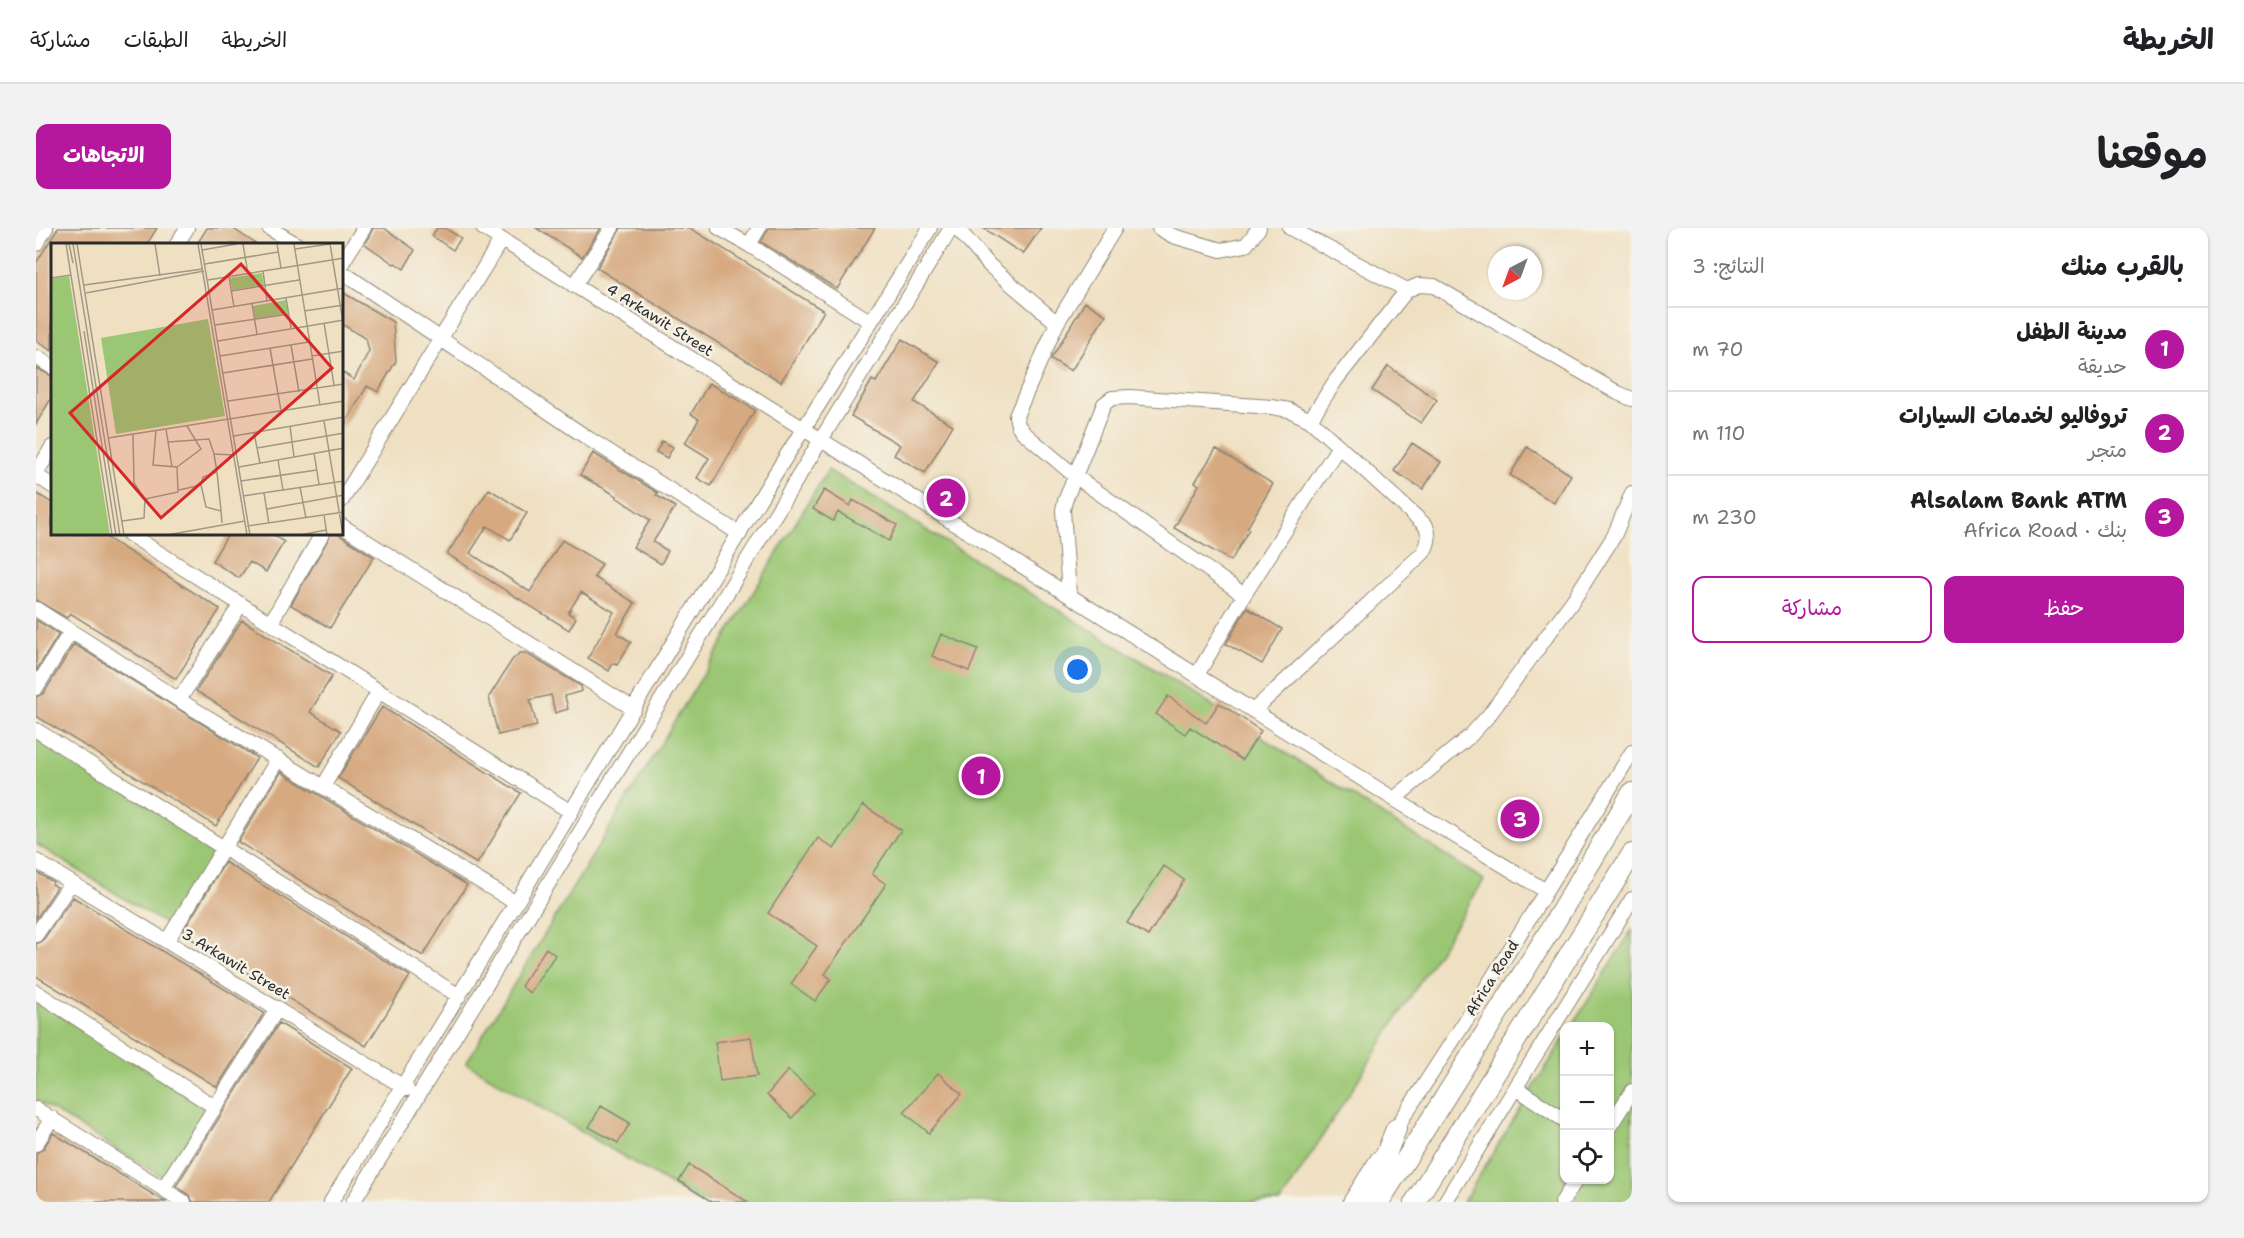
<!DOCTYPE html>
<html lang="ar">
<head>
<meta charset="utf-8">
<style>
	:root { --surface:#fff; --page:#f2f2f2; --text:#202124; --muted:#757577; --line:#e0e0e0; --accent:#b5179e }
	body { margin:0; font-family:"Shantell Sans","Playpen Sans Arabic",sans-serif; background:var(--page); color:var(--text); direction:rtl }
	.controls { position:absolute; right:18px; bottom:18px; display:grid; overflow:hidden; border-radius:12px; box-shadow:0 2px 4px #0004 }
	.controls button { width:54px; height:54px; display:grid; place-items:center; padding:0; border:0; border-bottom:2px solid var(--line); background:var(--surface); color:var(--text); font:30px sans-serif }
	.compass { position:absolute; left:1452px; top:18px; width:54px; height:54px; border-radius:50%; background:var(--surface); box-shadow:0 2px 4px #0004; rotate:221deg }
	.you { position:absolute; left:1042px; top:442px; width:21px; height:21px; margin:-15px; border:4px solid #fff; border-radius:50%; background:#1a73e8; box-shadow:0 0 0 9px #1a73e833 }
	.badge { display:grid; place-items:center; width:39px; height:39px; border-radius:50%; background:var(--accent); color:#fff; font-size:20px; font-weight:700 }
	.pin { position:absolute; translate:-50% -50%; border:3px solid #fff; box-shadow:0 2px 6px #0006 }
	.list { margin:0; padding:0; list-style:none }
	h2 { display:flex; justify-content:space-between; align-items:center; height:78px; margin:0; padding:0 24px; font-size:26px }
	h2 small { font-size:20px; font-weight:400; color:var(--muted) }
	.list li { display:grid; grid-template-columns:39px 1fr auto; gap:18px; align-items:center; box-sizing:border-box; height:84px; padding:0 24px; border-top:2px solid var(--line) }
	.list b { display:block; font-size:22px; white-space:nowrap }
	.list p { margin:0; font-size:20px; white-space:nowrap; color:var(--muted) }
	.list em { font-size:20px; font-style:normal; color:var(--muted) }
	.actions { display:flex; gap:12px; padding:18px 24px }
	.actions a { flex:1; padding:14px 0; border:2px solid var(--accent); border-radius:12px; text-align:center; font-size:21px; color:var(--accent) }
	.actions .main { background:var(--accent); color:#fff }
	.icon { flex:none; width:33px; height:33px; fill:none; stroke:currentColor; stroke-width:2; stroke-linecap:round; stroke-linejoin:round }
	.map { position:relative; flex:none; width:1596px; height:974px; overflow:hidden; direction:ltr; border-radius:12px }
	header { display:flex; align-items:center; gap:36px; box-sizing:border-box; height:84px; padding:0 30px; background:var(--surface); border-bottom:2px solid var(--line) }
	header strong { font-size:28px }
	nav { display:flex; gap:33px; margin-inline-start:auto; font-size:21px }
	.intro { display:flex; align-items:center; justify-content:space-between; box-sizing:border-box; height:144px; padding:0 36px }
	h1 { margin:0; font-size:42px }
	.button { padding:15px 27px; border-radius:12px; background:var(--accent); color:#fff; font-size:21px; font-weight:700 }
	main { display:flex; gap:36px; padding:0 36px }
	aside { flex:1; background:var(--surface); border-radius:12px; box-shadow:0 2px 4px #0004 }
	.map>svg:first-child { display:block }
	.green { fill:#9bc774; stroke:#637950; stroke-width:1.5 }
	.building { fill:#d6a980 }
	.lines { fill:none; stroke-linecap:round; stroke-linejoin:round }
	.minor-casing { stroke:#8d8676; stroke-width:16 }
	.highway-casing { stroke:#8d8676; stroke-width:22 }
	.minor { stroke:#fff; stroke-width:14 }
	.highway { stroke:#fff; stroke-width:20 }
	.labels { text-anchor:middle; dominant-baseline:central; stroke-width:5; stroke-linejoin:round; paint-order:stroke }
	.street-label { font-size:15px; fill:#2b2b2b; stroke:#f7f3e8 }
	.inset-road { fill:none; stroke:#a19886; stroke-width:1.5 }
	.view { fill:#d62828; fill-opacity:0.15; stroke:#d62828; stroke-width:3 }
	.inset-edge { fill:none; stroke:#2b2b2b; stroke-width:3 }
</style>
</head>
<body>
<header>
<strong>الخريطة</strong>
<nav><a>الخريطة</a><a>الطبقات</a><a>مشاركة</a></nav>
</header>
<div class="intro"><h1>موقعنا</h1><a class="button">الاتجاهات</a></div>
<main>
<aside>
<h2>بالقرب منك<small>النتائج: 3</small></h2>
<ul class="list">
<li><span class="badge">1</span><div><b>مدينة الطفل</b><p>حديقة</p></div><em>70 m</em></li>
<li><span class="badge">2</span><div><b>تروفاليو لخدمات السيارات</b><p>متجر</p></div><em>110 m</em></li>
<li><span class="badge">3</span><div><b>Alsalam Bank ATM</b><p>بنك · Africa Road</p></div><em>230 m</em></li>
</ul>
<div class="actions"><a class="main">حفظ</a><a>مشاركة</a></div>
</aside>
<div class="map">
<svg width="1596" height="974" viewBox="0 0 1596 974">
	<rect width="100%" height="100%" fill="#f7f3e8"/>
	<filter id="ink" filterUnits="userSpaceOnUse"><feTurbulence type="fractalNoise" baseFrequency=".0167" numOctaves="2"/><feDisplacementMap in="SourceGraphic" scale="12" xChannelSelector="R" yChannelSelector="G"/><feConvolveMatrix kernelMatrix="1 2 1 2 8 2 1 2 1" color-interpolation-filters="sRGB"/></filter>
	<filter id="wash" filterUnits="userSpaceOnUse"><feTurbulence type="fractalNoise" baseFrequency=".008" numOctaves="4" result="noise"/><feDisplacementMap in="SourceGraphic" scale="24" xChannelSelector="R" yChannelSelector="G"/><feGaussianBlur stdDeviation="1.35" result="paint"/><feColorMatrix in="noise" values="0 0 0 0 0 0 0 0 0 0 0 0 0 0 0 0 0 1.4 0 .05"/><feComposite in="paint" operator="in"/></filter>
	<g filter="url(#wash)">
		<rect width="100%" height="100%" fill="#efe0c2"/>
		<!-- green -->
		<path class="green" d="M792 242 1122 443 1448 652 1245 974H664L430 835Z
			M0 507 182 621 134 699 0 616Z
			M1596 702V974H1427L1528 810V952H1574V798H1536Z
			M0 772 170 879 129 951 0 872Z"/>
		<g id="blocks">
			<!-- building -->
			<path class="building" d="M22 0H121L111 16H16V123L0 113V35Z
				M171 0H196L220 16H161Z
				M337 0H348L379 22 368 41 359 35 358 36 329 16Z
				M401 0H409L425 10 417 22 396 8Z
				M500 0H565L546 29Z
				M585 0H654L788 83 745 154 561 40Z
				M733 0H839L801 61 725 14Z
				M947 0H1005L987 26Z
				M306 64 357 94 360 133 342 164 331 158 306 201V144L318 152 333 123 330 111 306 96Z
				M1049 74 1070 87 1035 143 1015 131Z
				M866 111 903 134 878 174 917 197 889 245 858 227 864 217 815 188 836 152 840 154Z
				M1352 138 1401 172 1385 195 1336 162Z
				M0 140 16 148V169L0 196Z
				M673 155 719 182 675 258 661 250 673 230 649 215 663 191 655 186Z
				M626 213 637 219 631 230 620 224Z
				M1376 215 1405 234 1387 261 1358 243Z
				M1491 219 1535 247 1518 275 1474 247Z
				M1180 221 1237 256 1211 300 1213 301 1195 333 1138 300 1163 257 1159 254Z
				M557 225 622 265 620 267 639 279 617 314 632 323 625 336 597 319 614 292 580 269 581 268 544 247Z
				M453 261 491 285 474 312 451 298 434 325 494 364 526 312 566 336 558 349 599 375 581 405 595 414 581 437 577 435 573 443 552 430 578 384 545 364 532 385 540 390 533 402 411 326Z
				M788 262 814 278 817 272 861 297 853 313 802 284 797 293 777 281Z
				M0 265 16 275V306H65L184 381 140 451 34 385 31 390 0 372Z
				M192 306H236L248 314 230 344 214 334 203 350 176 333Z
				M295 306H302L338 329 294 400 255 377Z
				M1211 380 1246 401 1226 436 1190 416Z
				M0 392 23 406 0 443Z
				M206 392 296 448 274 484 305 503 283 539 160 463Z
				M905 406 942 421 933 443 896 428Z
				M38 416 221 530 180 598 0 488V469L8 465Z
				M484 425H490L508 436 545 458 546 463 529 468 532 481 519 485 515 467 494 472 501 498 462 507 453 469 476 432Z
				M1132 468 1170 495 1183 475 1225 503 1206 532 1154 499 1149 506 1120 486Z
				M346 479 485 565 441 636 302 550Z
				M245 544 431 657 387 728 202 614Z
				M827 577 865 602 836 646 850 656 789 746 795 751 779 773 755 756 781 718 732 685 782 610 798 621Z
				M189 634 374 748 330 818 146 705Z
				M1128 638 1148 652 1112 708 1091 695Z
				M0 644 17 654 16 656 21 659 0 691Z
				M37 669 228 785 181 859 0 748V716L7 712Z
				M510 720 519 727 494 765 485 758Z
				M243 795 316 840 233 974H157L153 967 140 958Z
				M715 809 721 848 684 853 679 814Z
				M752 842 778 865 756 890 731 867Z
				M902 845 926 866 893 905 868 884Z
				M565 878 594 895 582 915 553 899Z
				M17 905 126 972 131 974H0V925L7 921Z
				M653 937 712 974H676L643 953Z"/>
		</g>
	</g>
	<g filter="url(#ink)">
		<use href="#blocks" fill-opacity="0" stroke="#8d8676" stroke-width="1.5"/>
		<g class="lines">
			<defs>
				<path id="minor" d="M233 0 260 16
					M447 0 1358 571 1510 663
					M683 0 713 17 835 94
					M921 0 954 38 1021 95 1079 0
					M1123 0 1137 8 1185 22 1210 17 1223 0
					M1254 0 1371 62
					M0 16 10 0
					M141 16 151 0
					M713 17 723 0
					M306 35 328 0
					M306 44 553 211 704 306
					M538 58 576 0
					M1021 95 980 188 982 197 987 204 1039 248 1208 367
					M0 129 16 139
					M0 246 16 219
					M0 247 16 258
					M306 272 465 12
					M306 298 598 481
					M93 306 535 584
					M1033 366 1027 282 1029 273 1068 176 1076 170 1094 169 1236 179 1253 182 1274 192 1300 152 1371 62 1383 57 1398 58 1582 165 1596 171
					M0 381 143 472 480 675
					M235 394 286 306
					M1161 447 1208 367 1303 218
					M0 460 35 403
					M143 472 205 376
					M1217 483 1387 325C1393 315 1394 309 1390 298L1274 192
					M0 502 423 768
					M287 559 343 463
					M1358 571 1434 508 1453 487 1538 371 1578 308 1596 265
					M0 633 371 861
					M0 707 35 655
					M131 713 242 531
					M0 764 179 879
					M1480 860 1528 892
					M0 881 148 974
					M1574 898 1596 863
					M1355 908 1434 786 1596 524
					M0 916 16 890
					M127 961 242 780
					M295 974 480 675 734 254 894 0
					M317 974 915 0
					M1314 974 1342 930
					M1409 974 1596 671
					M1526 974 1540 952"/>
				<path id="highway" d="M1331 974 1360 901
					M1343 974 1511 707 1596 565
					M1379 974 1596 626"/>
			</defs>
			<!-- minor casing -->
			<use href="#minor" class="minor-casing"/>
			<!-- highway casing -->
			<use href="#highway" class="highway-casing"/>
			<!-- minor -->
			<use href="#minor" class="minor"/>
			<!-- highway -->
			<use href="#highway" class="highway"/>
		</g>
	</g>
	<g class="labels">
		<!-- street labels -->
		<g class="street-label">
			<text transform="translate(624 92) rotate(32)">4 Arkawit Street</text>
			<text transform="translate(200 736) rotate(31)">3 Arkawit Street</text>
			<text transform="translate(1456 750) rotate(-58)">Africa Road</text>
		</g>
	</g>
	<!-- overview -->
	<g transform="translate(15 15)">
		<rect width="292" height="292" fill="#efe0c2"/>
		<path d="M211 30 213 42 181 47 179 35ZM18 33 59 292H0V36ZM235 57 237 70 204 76 202 63ZM157 76 174 173 65 191 50 95Z" fill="#9bc774"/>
		<path class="inset-road" d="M15 1 61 292M18 1 22 20M22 1 69 292M26 1 73 292M104 1 109 33M147 1 196 292M150 1 199 292M192 1 197 31M226 1 230 25M243 1 269 162M279 1 293 85M244 6 279 1M151 7 186 1M154 21 227 9M212 28 216 58M178 34 183 64M0 35 20 32M157 37 293 15M33 42 152 26M180 48 248 37M35 50 153 28M235 55 240 85M201 61 206 91M161 67 293 45M253 68 293 62M273 80 283 142M164 82 238 71M33 88 65 292M167 98 293 77M240 102 248 149M219 105 230 168M169 113 258 99M261 113 293 108M172 130 261 116M177 158 293 141M273 178 292 292M239 183 243 214M115 186 121 224M105 187 102 222 126 224M203 190 209 220M82 191 83 240 94 256M183 193 293 174M57 195 293 158M117 199 158 196 163 211M206 205 293 190M263 210 268 241M227 217 232 247M188 224 293 205M166 229 170 268M190 238 266 227M150 242 155 264 170 268 171 280M249 244 255 275M128 247 150 242 152 234 166 229 163 211 183 212M213 250 218 281M192 253 293 238M216 266 293 252M273 272 276 292M71 278 93 275 94 256 127 249 126 224 150 206 136 183M196 283 293 269M116 292 194 278M249 292 275 287"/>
		<path class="view" d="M190 21 281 125 110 275 19 170Z"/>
		<rect width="292" height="292" class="inset-edge"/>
	</g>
</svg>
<div class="controls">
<button>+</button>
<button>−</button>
<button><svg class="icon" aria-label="locate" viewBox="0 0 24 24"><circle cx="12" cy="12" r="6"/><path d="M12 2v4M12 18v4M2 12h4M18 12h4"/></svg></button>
</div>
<svg class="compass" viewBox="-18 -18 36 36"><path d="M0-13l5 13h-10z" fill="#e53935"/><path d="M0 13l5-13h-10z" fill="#757577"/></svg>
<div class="you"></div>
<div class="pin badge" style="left:945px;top:548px">1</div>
<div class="pin badge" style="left:910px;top:270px">2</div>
<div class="pin badge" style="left:1484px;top:591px">3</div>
</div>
</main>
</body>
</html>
